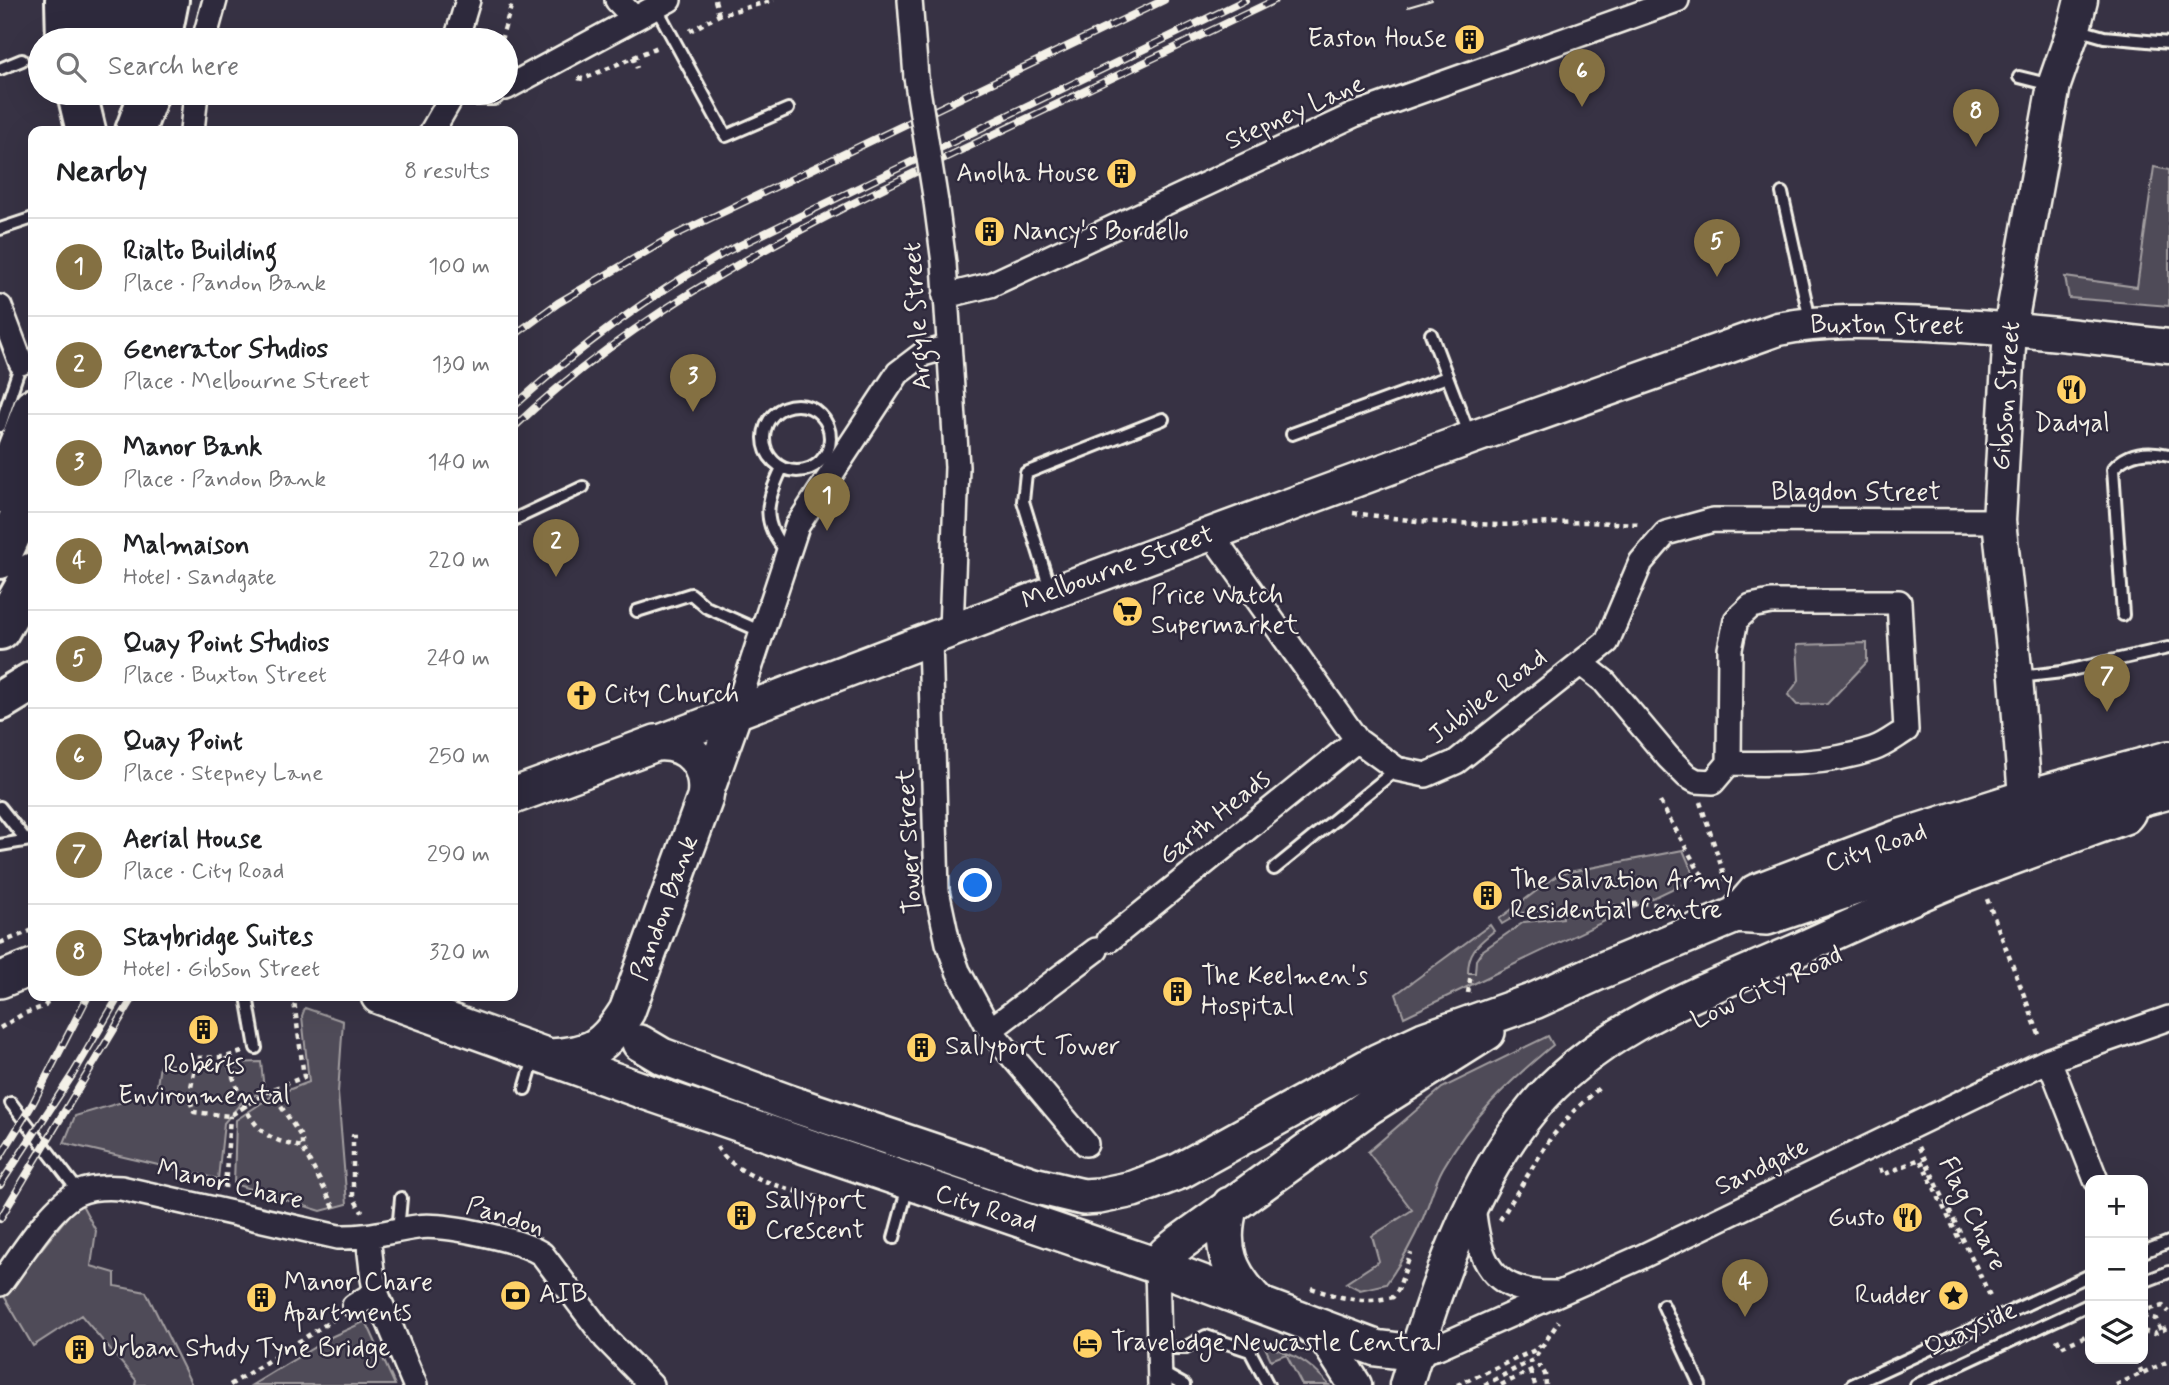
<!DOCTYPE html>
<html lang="en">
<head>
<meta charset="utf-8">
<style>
	:root { --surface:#fff; --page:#f6f6f6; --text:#202124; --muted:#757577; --line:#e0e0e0; --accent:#847042 }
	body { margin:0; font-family:Mynerve,sans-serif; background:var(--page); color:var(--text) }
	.controls { position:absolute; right:21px; bottom:21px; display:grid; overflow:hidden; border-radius:14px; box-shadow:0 7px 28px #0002 }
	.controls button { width:63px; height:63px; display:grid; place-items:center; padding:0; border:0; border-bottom:2px solid var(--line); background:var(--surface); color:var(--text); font:35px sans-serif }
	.you { position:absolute; left:976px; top:886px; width:24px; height:24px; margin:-18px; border:5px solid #fff; border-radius:50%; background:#1a73e8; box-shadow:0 0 0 10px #1a73e833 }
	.badge { display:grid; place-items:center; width:46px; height:46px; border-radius:50%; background:var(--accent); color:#fff; font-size:23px; font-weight:700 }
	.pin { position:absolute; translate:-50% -58px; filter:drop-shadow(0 2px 4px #0008) }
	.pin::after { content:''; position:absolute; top:37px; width:24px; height:21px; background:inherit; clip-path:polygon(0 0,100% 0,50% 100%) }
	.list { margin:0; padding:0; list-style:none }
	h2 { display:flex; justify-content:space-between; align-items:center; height:91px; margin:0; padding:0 28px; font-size:30px }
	h2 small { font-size:23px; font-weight:400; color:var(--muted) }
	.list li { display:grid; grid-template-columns:46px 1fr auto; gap:21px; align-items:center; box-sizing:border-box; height:98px; padding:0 28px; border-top:2px solid var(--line) }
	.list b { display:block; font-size:26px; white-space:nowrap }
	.list p { margin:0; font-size:23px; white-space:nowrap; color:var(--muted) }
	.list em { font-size:23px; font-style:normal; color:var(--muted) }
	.icon { flex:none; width:38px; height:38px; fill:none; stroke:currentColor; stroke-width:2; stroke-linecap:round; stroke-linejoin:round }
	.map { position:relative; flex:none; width:2169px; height:1385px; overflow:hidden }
	.search { position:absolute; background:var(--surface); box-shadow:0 7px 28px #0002; left:28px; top:28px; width:490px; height:77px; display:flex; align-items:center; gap:18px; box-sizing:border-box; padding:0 24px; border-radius:38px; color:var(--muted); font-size:26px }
	.panel { position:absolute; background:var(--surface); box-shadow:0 7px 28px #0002; left:28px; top:126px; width:490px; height:875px; border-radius:14px }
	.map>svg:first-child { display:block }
	.green { fill:#504b59; stroke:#a29ea0; stroke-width:2 }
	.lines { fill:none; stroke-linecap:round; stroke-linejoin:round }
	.lane-casing { stroke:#f4f1e8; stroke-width:16 }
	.street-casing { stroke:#f4f1e8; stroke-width:28 }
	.secondary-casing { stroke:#f4f1e8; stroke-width:37 }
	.primary-casing { stroke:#f4f1e8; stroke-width:40 }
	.highway-casing { stroke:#f4f1e8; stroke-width:44 }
	.path { stroke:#f4f1e8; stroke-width:4.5; stroke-dasharray:5 5; stroke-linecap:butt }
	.lane { stroke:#2f2a3d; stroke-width:10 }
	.street { stroke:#2f2a3d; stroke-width:23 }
	.secondary { stroke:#2f2a3d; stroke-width:32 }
	.primary { stroke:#2f2a3d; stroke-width:35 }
	.highway { stroke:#2f2a3d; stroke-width:38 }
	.tram { stroke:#f4f1e8; stroke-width:2 }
	.rail-casing { stroke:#f4f1e8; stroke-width:8 }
	.rail { stroke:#2f2a3d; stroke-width:5; stroke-dasharray:16; stroke-linecap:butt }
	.street-bridge-casing { stroke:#f4f1e8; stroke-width:28; stroke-linecap:butt }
	.street-bridge { stroke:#2f2a3d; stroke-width:23 }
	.labels { text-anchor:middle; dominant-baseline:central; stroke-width:5; stroke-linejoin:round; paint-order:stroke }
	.poi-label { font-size:26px; fill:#f4f1e8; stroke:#2f2a3d; text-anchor:start }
	.street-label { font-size:26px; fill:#f4f1e8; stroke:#2f2a3d }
</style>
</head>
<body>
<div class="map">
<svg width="2169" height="1385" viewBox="0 0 2169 1385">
	<rect width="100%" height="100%" fill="#373244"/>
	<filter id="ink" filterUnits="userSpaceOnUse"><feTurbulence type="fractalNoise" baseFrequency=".0143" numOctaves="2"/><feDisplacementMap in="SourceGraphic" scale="14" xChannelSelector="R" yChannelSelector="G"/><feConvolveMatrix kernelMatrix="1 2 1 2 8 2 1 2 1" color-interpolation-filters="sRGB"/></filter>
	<g filter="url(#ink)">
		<!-- green -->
		<path class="green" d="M2154 167 2169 170V306L2069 298 2065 277 2137 287Z
			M1867 643V662L1827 704 1797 705 1788 695 1799 680 1797 645Z
			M1683 850 1695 878 1404 1017 1396 994 1490 925 1494 931C1478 944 1468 951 1468 973H1475L1476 960 1482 951 1524 922 1563 918 1562 908 1521 913 1502 924 1499 919 1559 874Z
			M305 1008 343 1021 338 1093 347 1204 321 1211 234 1184 236 1120 272 1096 309 1082 302 1016Z
			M1548 1036 1553 1045C1508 1082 1472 1117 1443 1168 1434 1184 1430 1202 1423 1218 1413 1241 1401 1263 1386 1284L1360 1290 1346 1283 1379 1261 1372 1236 1412 1210 1368 1152 1442 1088Z
			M261 1062 264 1090 241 1103 224 1123 218 1179 64 1143 75 1116 156 1092 160 1065Z
			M80 1201 96 1231 91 1266 115 1273V1286L146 1292 192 1385H135L136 1380 81 1315 33 1346 4 1296Z
			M366 1321 395 1385H252L333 1336Z
			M1264 1345C1293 1354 1309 1361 1329 1385H1302L1286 1354 1271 1360Z"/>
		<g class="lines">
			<defs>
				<path id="lane" d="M656 7 726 136 788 109
					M2076 29 2104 37 2169 43
					M0 69 22 60
					M2019 77 2051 85
					M1782 193 1810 320
					M0 229 33 218
					M1431 334 1470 436
					M764 438a33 33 0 1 1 66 0a33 33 0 1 1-66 0Z
					M0 426 21 363
					M1292 434 1447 377
					M782 468C766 502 760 522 787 552
					M513 520 583 487
					M1050 589 1023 501 1026 473 1163 419
					M637 611 691 594 706 607 762 632
					M2123 615 2113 469C2127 452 2148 450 2169 455
					M2019 677 2062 672 2168 648
					M0 807 26 840
					M0 845 30 840
					M1274 869 1397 769
					M247 996 256 1048
					M525 1089 535 1055
					M11 1103 79 1192
					M398 1231 401 1198
					M894 1238 908 1186
					M2143 1252 2169 1242
					M2143 1282 2169 1272
					M1663 1305 1700 1385
					M1159 1348H1184L1206 1336 1250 1351 1268 1385
					M1159 1371 1184 1385
					M1852 1385 2090 1275
					M1916 1385 2090 1304"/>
				<path id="street" d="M617 0 634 18
					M910 0 916 77
					M204 40 215 0
					M456 40 468 0
					M506 88 669 0
					M474 93H493
					M192 131 196 93
					M432 131 454 93
					M936 202 944 263 957 467 951 630
					M945 296 990 285 1354 115 1677 0
					M0 307 21 363
					M1211 534 1357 740 1397 769 1426 775 1456 762 1607 642 1641 562 1666 533 1713 520 1999 521
					M930 639 937 891 948 943 958 971 990 1030 1086 1144
					M1581 663 1604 681 1668 757 1687 776 1696 781 1713 782 1729 763 1730 649 1736 620 1751 606 1771 602H1899L1906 730C1896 736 1885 745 1873 749 1826 765 1778 764 1729 763
					M736 711 797 526 898 373 923 354 948 347
					M1109 940 1357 740
					M990 1030 1096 950
					M2049 1060 2096 1180
					M1473 1204C1478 1261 1491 1294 1555 1293
					M368 1236 373 1279 376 1292 415 1385
					M1157 1266 1160 1385
					M0 1284C19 1259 51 1205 78 1193 91 1187 107 1187 121 1188L338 1237C369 1238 388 1231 417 1227 444 1223 521 1240 542 1254L606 1339 651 1385
					M354 1306 376 1292
					M1416 1353 1438 1347 1641 1257 2049 1060 2169 1018"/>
				<path id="secondary" d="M656 743 1051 593 1471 438 1778 329C1828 319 1878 322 1928 324 2009 328 2089 337 2169 346
					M705 798 736 711
					M2025 798 2016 677 1999 521 2010 329 2054 85 2074 28 2081 0
					M1304 1321 1327 1341 1355 1385
					M1406 1385C1436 1289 1468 1186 1533 1108 1600 1027 1700 993 1793 952 1849 927 1905 900 1963 877 2017 856 2071 837 2126 817L2129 813"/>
				<path id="primary" d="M513 796 656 743C690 740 710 766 705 798L627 1011C604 1047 593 1054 550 1057
					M1736 915 1756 892 1898 838 2025 798 2169 759
					M0 980 33 967
					M379 996 638 1089 1157 1266 1376 1348 1416 1353
					M640 1043 662 1056 789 1103 1033 1185 1083 1197 1099 1196 1133 1189 1180 1171 1379 1061 1424 1040 1534 1001 1598 972 1736 915 1767 917 1956 853 2078 815 2169 791
					M1230 1205C1218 1248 1229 1274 1259 1304
					M1157 1266 1166 1254 1181 1242 1368 1107 1487 1032"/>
				<path id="highway" d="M65 0 66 40
					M98 40 101 0
					M133 40V0
					M161 40 169 0
					M77 93 86 131
					M135 131 149 93
					M0 493 33 408
					M0 559 33 487
					M0 630 33 572
					M0 701 33 681"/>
			</defs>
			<!-- lane casing -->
			<use href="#lane" class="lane-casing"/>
			<!-- street casing -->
			<use href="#street" class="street-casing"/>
			<!-- secondary casing -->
			<use href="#secondary" class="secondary-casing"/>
			<!-- primary casing -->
			<use href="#primary" class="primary-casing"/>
			<!-- highway casing -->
			<use href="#highway" class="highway-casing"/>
			<!-- path -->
			<path class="path" d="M715 0 719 15
				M690 31 719 15 774 0
				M501 40 513 0
				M633 57 637 68
				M578 78 583 79 660 46
				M1353 513 1417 521 1498 525 1585 522 1641 524
				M1660 802 1699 871 1713 886
				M1700 802 1726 880
				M1987 899 2040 1037
				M1563 913 1643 903 1673 906
				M0 943 33 930
				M1468 993 1471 973
				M0 1028 23 1014 45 1006 50 996
				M242 1052 226 1057 197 1058 189 1097 194 1112 230 1116 270 1090 304 1077 294 1001 295 996
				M226 1057C237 1085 245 1126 275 1139 283 1143 293 1145 302 1147
				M270 1090 302 1138V1147L336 1211
				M357 1136H353V1197L362 1212
				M717 1147C738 1180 792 1189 827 1200
				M1919 1147 1992 1300
				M1880 1168 1883 1175 1920 1159 1961 1243
				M225 1188 230 1116
				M1500 1220 1550 1139 1574 1111 1599 1088
				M1311 1288C1339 1298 1364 1304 1393 1297L1398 1290 1411 1253
				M2145 1300 2149 1309 2163 1306 2169 1312
				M2143 1316 2156 1319 2161 1332
				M2143 1331 2154 1334 2169 1327
				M2057 1339 2061 1347 2090 1334
				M2136 1359 2142 1373
				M1530 1371 1535 1385
				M230 1385 336 1318
				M1457 1385 1533 1351 1541 1345
				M1484 1385 1533 1360 1559 1321
				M1501 1385 1540 1366 1545 1374 1546 1385
				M2116 1385 2169 1361"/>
			<!-- lane -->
			<use href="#lane" class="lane"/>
			<!-- street -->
			<use href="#street" class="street"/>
			<!-- secondary -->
			<use href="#secondary" class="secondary"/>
			<!-- primary -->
			<use href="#primary" class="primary"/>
			<!-- highway -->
			<use href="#highway" class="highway"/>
			<!-- tram -->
			<path class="tram" d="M1408 7 1432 0"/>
			<defs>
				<path id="rail" d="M513 336 558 303 671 237 1164 0
					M513 407C579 347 648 296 726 252L1245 0
					M513 428C641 306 798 229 955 153 1062 102 1168 51 1275 0
					M0 1157 33 1103 88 996
					M0 1185 73 1074 119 996
					M0 1219 134 996"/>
			</defs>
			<!-- rail casing -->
			<use href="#rail" class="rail-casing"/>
			<!-- rail -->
			<use href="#rail" class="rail"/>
			<defs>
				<path id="street-bridge" d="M916 77 936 202"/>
			</defs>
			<!-- street-bridge casing -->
			<use href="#street-bridge" class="street-bridge-casing"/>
			<!-- street-bridge -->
			<use href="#street-bridge" class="street-bridge"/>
		</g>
	</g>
	<!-- icons -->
	<defs>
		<symbol id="building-disc" viewBox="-11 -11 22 22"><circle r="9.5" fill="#ffd166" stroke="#2f2a3d"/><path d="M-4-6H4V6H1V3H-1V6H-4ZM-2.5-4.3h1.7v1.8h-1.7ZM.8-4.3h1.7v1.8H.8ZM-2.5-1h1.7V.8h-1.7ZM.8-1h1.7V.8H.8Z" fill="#111"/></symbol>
		<symbol id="restaurant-disc" viewBox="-11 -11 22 22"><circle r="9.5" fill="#ffd166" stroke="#2f2a3d"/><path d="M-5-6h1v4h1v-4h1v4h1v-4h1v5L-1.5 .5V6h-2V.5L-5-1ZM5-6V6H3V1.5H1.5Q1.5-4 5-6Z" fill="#111"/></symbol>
		<symbol id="supermarket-disc" viewBox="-11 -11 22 22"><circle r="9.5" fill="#ffd166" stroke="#2f2a3d"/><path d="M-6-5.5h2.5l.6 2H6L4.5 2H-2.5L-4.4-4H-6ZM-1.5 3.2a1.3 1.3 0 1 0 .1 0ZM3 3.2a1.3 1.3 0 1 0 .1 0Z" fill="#111"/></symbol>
		<symbol id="church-disc" viewBox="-11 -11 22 22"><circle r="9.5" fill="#ffd166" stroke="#2f2a3d"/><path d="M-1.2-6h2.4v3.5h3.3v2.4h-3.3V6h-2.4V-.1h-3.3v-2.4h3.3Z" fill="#111"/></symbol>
		<symbol id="bank-disc" viewBox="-11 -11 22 22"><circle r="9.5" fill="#ffd166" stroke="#2f2a3d"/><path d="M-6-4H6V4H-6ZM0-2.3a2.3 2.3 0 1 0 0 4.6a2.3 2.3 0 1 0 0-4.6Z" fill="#111"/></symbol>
		<symbol id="sight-disc" viewBox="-11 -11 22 22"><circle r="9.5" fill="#ffd166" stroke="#2f2a3d"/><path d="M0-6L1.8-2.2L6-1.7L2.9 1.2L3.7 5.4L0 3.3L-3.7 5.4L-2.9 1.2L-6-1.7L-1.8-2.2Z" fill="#111"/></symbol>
		<symbol id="hotel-disc" viewBox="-11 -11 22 22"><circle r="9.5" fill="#ffd166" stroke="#2f2a3d"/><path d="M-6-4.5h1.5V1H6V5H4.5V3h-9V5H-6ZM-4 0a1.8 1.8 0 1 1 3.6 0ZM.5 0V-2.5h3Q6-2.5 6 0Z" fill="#111"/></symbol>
	</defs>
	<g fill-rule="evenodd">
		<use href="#building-disc" x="1452" y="22" width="35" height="35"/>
		<use href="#building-disc" x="1104" y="156" width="35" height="35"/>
		<use href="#building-disc" x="972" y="214" width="35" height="35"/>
		<use href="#restaurant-disc" x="2054" y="372" width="35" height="35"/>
		<use href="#supermarket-disc" x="1110" y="594" width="35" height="35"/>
		<use href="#church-disc" x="564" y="678" width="35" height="35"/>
		<use href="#building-disc" x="1470" y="878" width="35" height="35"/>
		<use href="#building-disc" x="1160" y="974" width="35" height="35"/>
		<use href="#building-disc" x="186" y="1012" width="35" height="35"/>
		<use href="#building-disc" x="904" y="1030" width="35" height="35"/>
		<use href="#building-disc" x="724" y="1198" width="35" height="35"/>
		<use href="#restaurant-disc" x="1890" y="1200" width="35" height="35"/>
		<use href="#bank-disc" x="498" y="1278" width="35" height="35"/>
		<use href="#sight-disc" x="1936" y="1278" width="35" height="35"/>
		<use href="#building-disc" x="244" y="1280" width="35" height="35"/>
		<use href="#hotel-disc" x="1070" y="1326" width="35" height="35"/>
		<use href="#building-disc" x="62" y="1332" width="35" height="35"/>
	</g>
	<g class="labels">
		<!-- poi labels -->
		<g class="poi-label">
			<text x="1447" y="39" text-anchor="end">Easton House</text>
			<text x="1099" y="174" text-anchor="end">Anolha House</text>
			<text x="1013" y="232">Nancy's Bordello</text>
			<text x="2072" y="424" text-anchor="middle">Dadyal</text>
			<text x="1151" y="596">Price Watch<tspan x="1151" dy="30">Supermarket</tspan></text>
			<text x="604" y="695">City Church</text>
			<text x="1510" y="881">The Salvation Army<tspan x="1510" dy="30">Residential Centre</tspan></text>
			<text x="1201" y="977">The Keelmen's<tspan x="1201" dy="30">Hospital</tspan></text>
			<text x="945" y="1047">Sallyport Tower</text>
			<text x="204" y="1066" text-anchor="middle">Roberts<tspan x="204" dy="30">Environmental</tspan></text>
			<text x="765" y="1201">Sallyport<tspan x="765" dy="30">Crescent</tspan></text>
			<text x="1885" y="1218" text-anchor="end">Gusto</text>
			<text x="284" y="1283">Manor Chare<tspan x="284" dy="30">Apartments</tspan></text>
			<text x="539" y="1295">AIB</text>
			<text x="1931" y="1296" text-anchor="end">Rudder</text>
			<text x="1111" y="1343">Travelodge Newcastle Central</text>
			<text x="102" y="1349">Urban Study Tyne Bridge</text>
		</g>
		<!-- street labels -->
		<g class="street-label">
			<text transform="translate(1295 113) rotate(-24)">Stepney Lane</text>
			<text transform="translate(918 316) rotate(-94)">Argyle Street</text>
			<text x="1887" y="326">Buxton Street</text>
			<text transform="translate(2007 396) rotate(-86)">Gibson Street</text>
			<text x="1856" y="493">Blagdon Street</text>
			<text transform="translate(1118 568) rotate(-20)">Melbourne Street</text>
			<text transform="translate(1488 697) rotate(-37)">Jubilee Road</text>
			<text transform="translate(1215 818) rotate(-39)">Garth Heads</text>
			<text transform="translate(910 841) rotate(-93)">Tower Street</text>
			<text transform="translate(1876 848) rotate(-19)">City Road</text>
			<text transform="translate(665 908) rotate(-70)">Pandon Bank</text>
			<text transform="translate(1767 988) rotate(-25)">Low City Road</text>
			<text transform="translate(1762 1167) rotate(-26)">Sandgate</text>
			<text transform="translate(230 1185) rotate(13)">Manor Chare</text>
			<text transform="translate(986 1209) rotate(18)">City Road</text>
			<text transform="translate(1972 1214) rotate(64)">Flag Chare</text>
			<text transform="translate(505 1217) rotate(17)">Pandon</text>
			<text transform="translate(1971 1330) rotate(-25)">Quayside</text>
		</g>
	</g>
</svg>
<div class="controls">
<button>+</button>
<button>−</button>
<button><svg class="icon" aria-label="layers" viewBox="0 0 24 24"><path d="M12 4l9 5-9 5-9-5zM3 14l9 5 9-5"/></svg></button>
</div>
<div class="you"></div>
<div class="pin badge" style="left:827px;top:531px">1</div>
<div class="pin badge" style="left:556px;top:577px">2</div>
<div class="pin badge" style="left:693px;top:412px">3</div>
<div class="pin badge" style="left:1745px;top:1317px">4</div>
<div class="pin badge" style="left:1717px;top:277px">5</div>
<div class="pin badge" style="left:1582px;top:107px">6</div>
<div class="pin badge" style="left:2107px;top:712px">7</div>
<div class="pin badge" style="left:1976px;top:147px">8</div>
<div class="search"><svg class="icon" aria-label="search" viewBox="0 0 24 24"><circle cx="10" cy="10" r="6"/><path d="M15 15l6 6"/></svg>Search here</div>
<section class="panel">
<h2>Nearby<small>8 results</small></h2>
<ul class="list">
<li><span class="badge">1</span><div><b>Rialto Building</b><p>Place · Pandon Bank</p></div><em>100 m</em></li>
<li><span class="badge">2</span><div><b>Generator Studios</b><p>Place · Melbourne Street</p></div><em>130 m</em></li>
<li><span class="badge">3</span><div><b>Manor Bank</b><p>Place · Pandon Bank</p></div><em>140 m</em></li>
<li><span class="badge">4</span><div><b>Malmaison</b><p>Hotel · Sandgate</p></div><em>220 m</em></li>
<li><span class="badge">5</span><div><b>Quay Point Studios</b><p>Place · Buxton Street</p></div><em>240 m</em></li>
<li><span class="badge">6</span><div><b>Quay Point</b><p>Place · Stepney Lane</p></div><em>250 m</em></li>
<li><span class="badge">7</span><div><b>Aerial House</b><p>Place · City Road</p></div><em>290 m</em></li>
<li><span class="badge">8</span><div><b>Staybridge Suites</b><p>Hotel · Gibson Street</p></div><em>320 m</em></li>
</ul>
</section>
</div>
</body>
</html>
